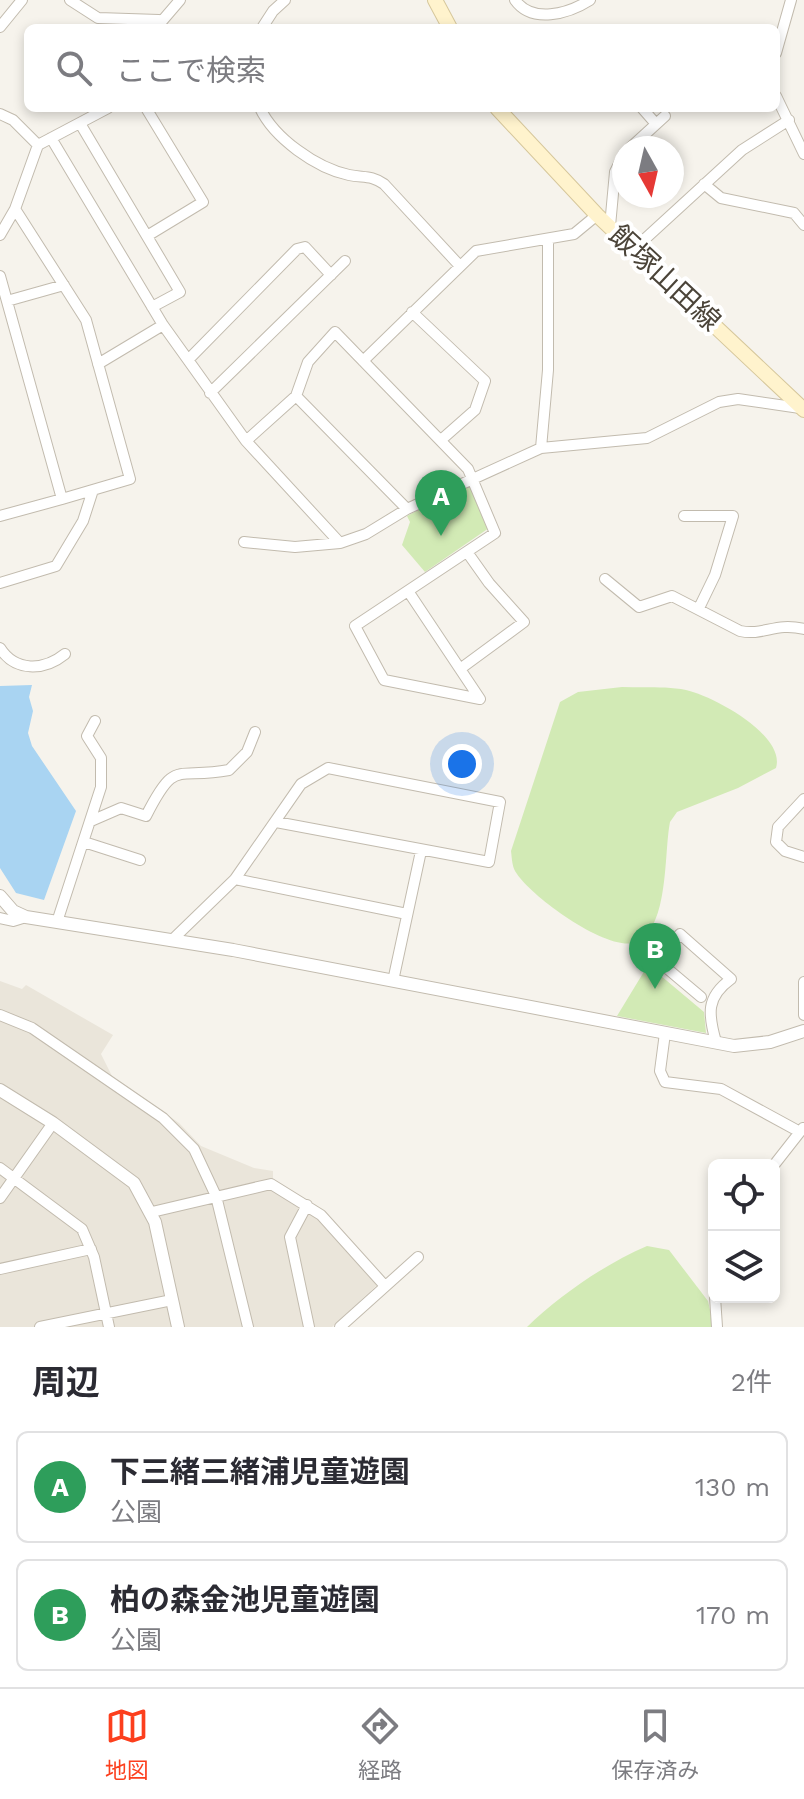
<!DOCTYPE html>
<html lang="ja">
<head>
<meta charset="utf-8">
<style>
	:root { --surface:#fff; --page:#f2f2f3; --text:#2b2b33; --muted:#7c7c81; --line:#e1e1e2; --accent:#fc3f1d }
	body { margin:0; font-family:"Work Sans","Noto Sans JP",sans-serif; background:var(--page); color:var(--text) }
	.controls { position:absolute; right:24px; bottom:24px; display:grid; overflow:hidden; border-radius:12px; box-shadow:0 4px 12px #0003 }
	.controls button { width:72px; height:72px; display:grid; place-items:center; padding:0; border:0; border-bottom:2px solid var(--line); background:var(--surface); color:var(--text); font:40px sans-serif }
	.compass { position:absolute; left:612px; top:136px; width:72px; height:72px; border-radius:50%; background:var(--surface); box-shadow:0 4px 12px #0003; rotate:172deg }
	.you { position:absolute; left:462px; top:764px; width:28px; height:28px; margin:-20px; border:6px solid #fff; border-radius:50%; background:#1a73e8; box-shadow:0 0 0 12px #1a73e833 }
	.badge { display:grid; place-items:center; width:52px; height:52px; border-radius:50%; background:var(--accent); color:#fff; font-size:26px; font-weight:700 }
	.pin { position:absolute; translate:-50% -66px; filter:drop-shadow(0 2px 4px #0008) }
	.pin::after { content:''; position:absolute; top:42px; width:28px; height:24px; background:inherit; clip-path:polygon(0 0,100% 0,50% 100%) }
	.list { margin:0; padding:0; list-style:none }
	h2 { display:flex; justify-content:space-between; align-items:center; height:104px; margin:0; padding:0 32px; font-size:34px }
	h2 small { font-size:26px; font-weight:400; color:var(--muted) }
	.list li { display:grid; grid-template-columns:52px 1fr auto; gap:24px; align-items:center; box-sizing:border-box; height:112px; margin:0 16px 16px; padding:0 16px; border:2px solid var(--line); border-radius:12px }
	.list b { display:block; font-size:30px; white-space:nowrap }
	.list p { margin:0; font-size:26px; white-space:nowrap; color:var(--muted) }
	.list em { font-size:26px; font-style:normal; color:var(--muted) }
	.icon { flex:none; width:44px; height:44px; fill:none; stroke:currentColor; stroke-width:2; stroke-linecap:round; stroke-linejoin:round }
	.map { position:relative; flex:none; width:804px; height:1327px; overflow:hidden }
	.search { position:absolute; background:var(--surface); box-shadow:0 4px 12px #0003; left:24px; right:24px; top:24px; height:88px; display:flex; align-items:center; gap:20px; box-sizing:border-box; padding:0 28px; border-radius:12px; color:var(--muted); font-size:30px }
	.sheet { height:360px; background:var(--surface) }
	nav { display:flex; justify-content:space-around; align-items:center; box-sizing:border-box; height:112px; border-top:2px solid var(--line); background:var(--surface); font-size:22px; color:var(--muted) }
	nav a { display:grid; justify-items:center; gap:4px }
	nav .on { color:var(--accent) }
	.map>svg:first-child { display:block }
	.residential { fill:#eae5da }
	.green { fill:#d2eab5 }
	.water { fill:#a9d4f2 }
	.lines { fill:none; stroke-linecap:round; stroke-linejoin:round }
	.minor-casing { stroke:#c2bbae; stroke-width:12 }
	.tertiary-casing { stroke:#c2bbae; stroke-width:14 }
	.secondary-casing { stroke:#d6c79b; stroke-width:16 }
	.minor { stroke:#fff; stroke-width:10 }
	.tertiary { stroke:#fff; stroke-width:12 }
	.secondary { stroke:#fff3cd; stroke-width:14 }
	.labels { text-anchor:middle; dominant-baseline:central; stroke-width:8; stroke-linejoin:round; paint-order:stroke }
	.street-label { font-size:28px; fill:#4b4439; stroke:#fff }
</style>
</head>
<body>
<div class="map">
<svg width="804" height="1327" viewBox="0 0 804 1327">
	<rect width="100%" height="100%" fill="#f6f3ec"/>
	<!-- residential -->
	<path class="residential" d="M0 981 22 989 26 985 113 1035 101 1054 112 1076 179 1123 201 1146 254 1168 273 1171V1180L313 1215 377 1285 332 1327H0Z"/>
	<!-- green -->
	<path class="green" d="M464 486 472 487 489 528 425 572 402 545 410 522 407 516Z
		M622 687C643 688 666 686 686 690 713 696 786 735 776 768L738 788 677 812 670 822C664 853 669 919 641 940 615 959 532 897 517 874 512 868 512 859 511 851L560 702 578 692Z
		M648 965 704 1012 706 1033 617 1016Z
		M647 1246 669 1250 708 1301 714 1327H527C560 1295 605 1264 647 1246Z"/>
	<!-- water -->
	<path class="water" d="M32 685 29 697 33 711 28 733 32 746 76 811 44 900 16 893 0 868V686Z"/>
	<g class="lines">
		<defs>
			<path id="minor" d="M70 0 98 18 159 20
				M515 0C532 24 568 14 590 0
				M0 27 22 0
				M156 28 180 0
				M262 28 273 11 285 0
				M776 53 791 0
				M776 96 804 154
				M146 108 203 202 147 236
				M260 108C274 138 316 168 349 175 364 178 371 175 384 184L459 265
				M642 108 656 124
				M0 114 13 120 38 145
				M81 125 180 292 152 307
				M51 138 163 325 246 441
				M630 148 665 116
				M704 184 721 198 794 213 804 225
				M15 209 86 320 130 479 62 499
				M610 226 615 172 624 154
				M0 235 15 209 38 145 108 108
				M634 249 742 150 789 120
				M0 276 62 499 0 516
				M7 301 64 285
				M412 312 485 381 475 410 441 440
				M188 360 297 249 305 247 331 275
				M363 361 476 251 574 234 597 215
				M98 364 163 325
				M210 393 345 261
				M296 396 407 509
				M541 448 548 370V239
				M684 516H733L715 575 699 608
				M244 542 295 547 340 543 366 534 407 509 541 448 647 438 719 402 738 399 800 408
				M340 543 246 441 296 396 308 362 335 332 468 469 495 533 355 626 384 680 480 699 408 591
				M605 579 639 607 672 596 740 631C764 636 775 622 804 629
				M0 583 56 566 83 521 93 490
				M0 648C15 672 44 671 65 654
				M460 669 524 622 489 583 467 552
				M804 799 778 827 776 842 785 851 804 857
				M91 821 121 808 146 816C176 757 175 780 229 770L247 752 255 732
				M84 842 140 860
				M235 879 407 914
				M0 918 13 921 26 917
				M57 922 101 787V758L87 736 95 721
				M171 941 235 879 301 784 328 768 500 802 489 862 276 822
				M393 981 421 851
				M804 982V1015
				M701 997 657 960 680 934 731 979C706 997 708 1014 716 1042
				M0 1015 32 1028 163 1118 194 1149 216 1196 248 1327
				M665 1033 660 1071 665 1082 721 1089 800 1132
				M774 1165 803 1128
				M0 1168 82 1229 94 1257 109 1327
				M0 1198 53 1123
				M307 1205 290 1237 309 1327
				M152 1212 271 1184 321 1215 385 1286
				M714 1267V1289
				M0 1269 91 1249
				M715 1297 717 1327
				M40 1327 172 1300
				M340 1327 418 1257"/>
			<path id="tertiary" d="M0 896 13 911 26 917 233 950 734 1046 770 1042 804 1031
				M0 1090 53 1123 134 1183 155 1222 178 1327"/>
			<path id="secondary" d="M435 0 450 28
				M497 108 597 215 804 410"/>
		</defs>
		<!-- minor casing -->
		<use href="#minor" class="minor-casing"/>
		<!-- tertiary casing -->
		<use href="#tertiary" class="tertiary-casing"/>
		<!-- secondary casing -->
		<use href="#secondary" class="secondary-casing"/>
		<!-- minor -->
		<use href="#minor" class="minor"/>
		<!-- tertiary -->
		<use href="#tertiary" class="tertiary"/>
		<!-- secondary -->
		<use href="#secondary" class="secondary"/>
	</g>
	<g class="labels">
		<!-- street labels -->
		<g class="street-label">
			<text transform="translate(665 278) rotate(43)">飯塚山田線</text>
		</g>
	</g>
</svg>
<div class="controls">
<button><svg class="icon" aria-label="locate" viewBox="0 0 24 24"><circle cx="12" cy="12" r="6"/><path d="M12 2v4M12 18v4M2 12h4M18 12h4"/></svg></button>
<button><svg class="icon" aria-label="layers" viewBox="0 0 24 24"><path d="M12 4l9 5-9 5-9-5zM3 14l9 5 9-5"/></svg></button>
</div>
<svg class="compass" viewBox="-18 -18 36 36"><path d="M0-13l5 13h-10z" fill="#e53935"/><path d="M0 13l5-13h-10z" fill="#7c7c81"/></svg>
<div class="you"></div>
<div class="pin badge" style="left:441px;top:536px;background:#2e9e5b">A</div>
<div class="pin badge" style="left:655px;top:989px;background:#2e9e5b">B</div>
<div class="search"><svg class="icon" aria-label="search" viewBox="0 0 24 24"><circle cx="10" cy="10" r="6"/><path d="M15 15l6 6"/></svg>ここで検索</div>
</div>
<section class="sheet">
<h2>周辺<small>2件</small></h2>
<ul class="list">
<li><span class="badge" style="background:#2e9e5b">A</span><div><b>下三緒三緒浦児童遊園</b><p>公園</p></div><em>130 m</em></li>
<li><span class="badge" style="background:#2e9e5b">B</span><div><b>柏の森金池児童遊園</b><p>公園</p></div><em>170 m</em></li>
</ul>
</section>
<nav>
<a class="on"><svg class="icon" aria-label="map" viewBox="0 0 24 24"><path d="M3 6l6-2 6 2 6-2v14l-6 2-6-2-6 2zM9 4v14M15 6v14"/></svg>地図</a>
<a><svg class="icon" aria-label="directions" viewBox="0 0 24 24"><path d="M12 3l9 9-9 9-9-9zM9 14v-3h6M13 9l2 2-2 2"/></svg>経路</a>
<a><svg class="icon" aria-label="saved" viewBox="0 0 24 24"><path d="M7 4h10v16l-5-4-5 4z"/></svg>保存済み</a>
</nav>
</body>
</html>
